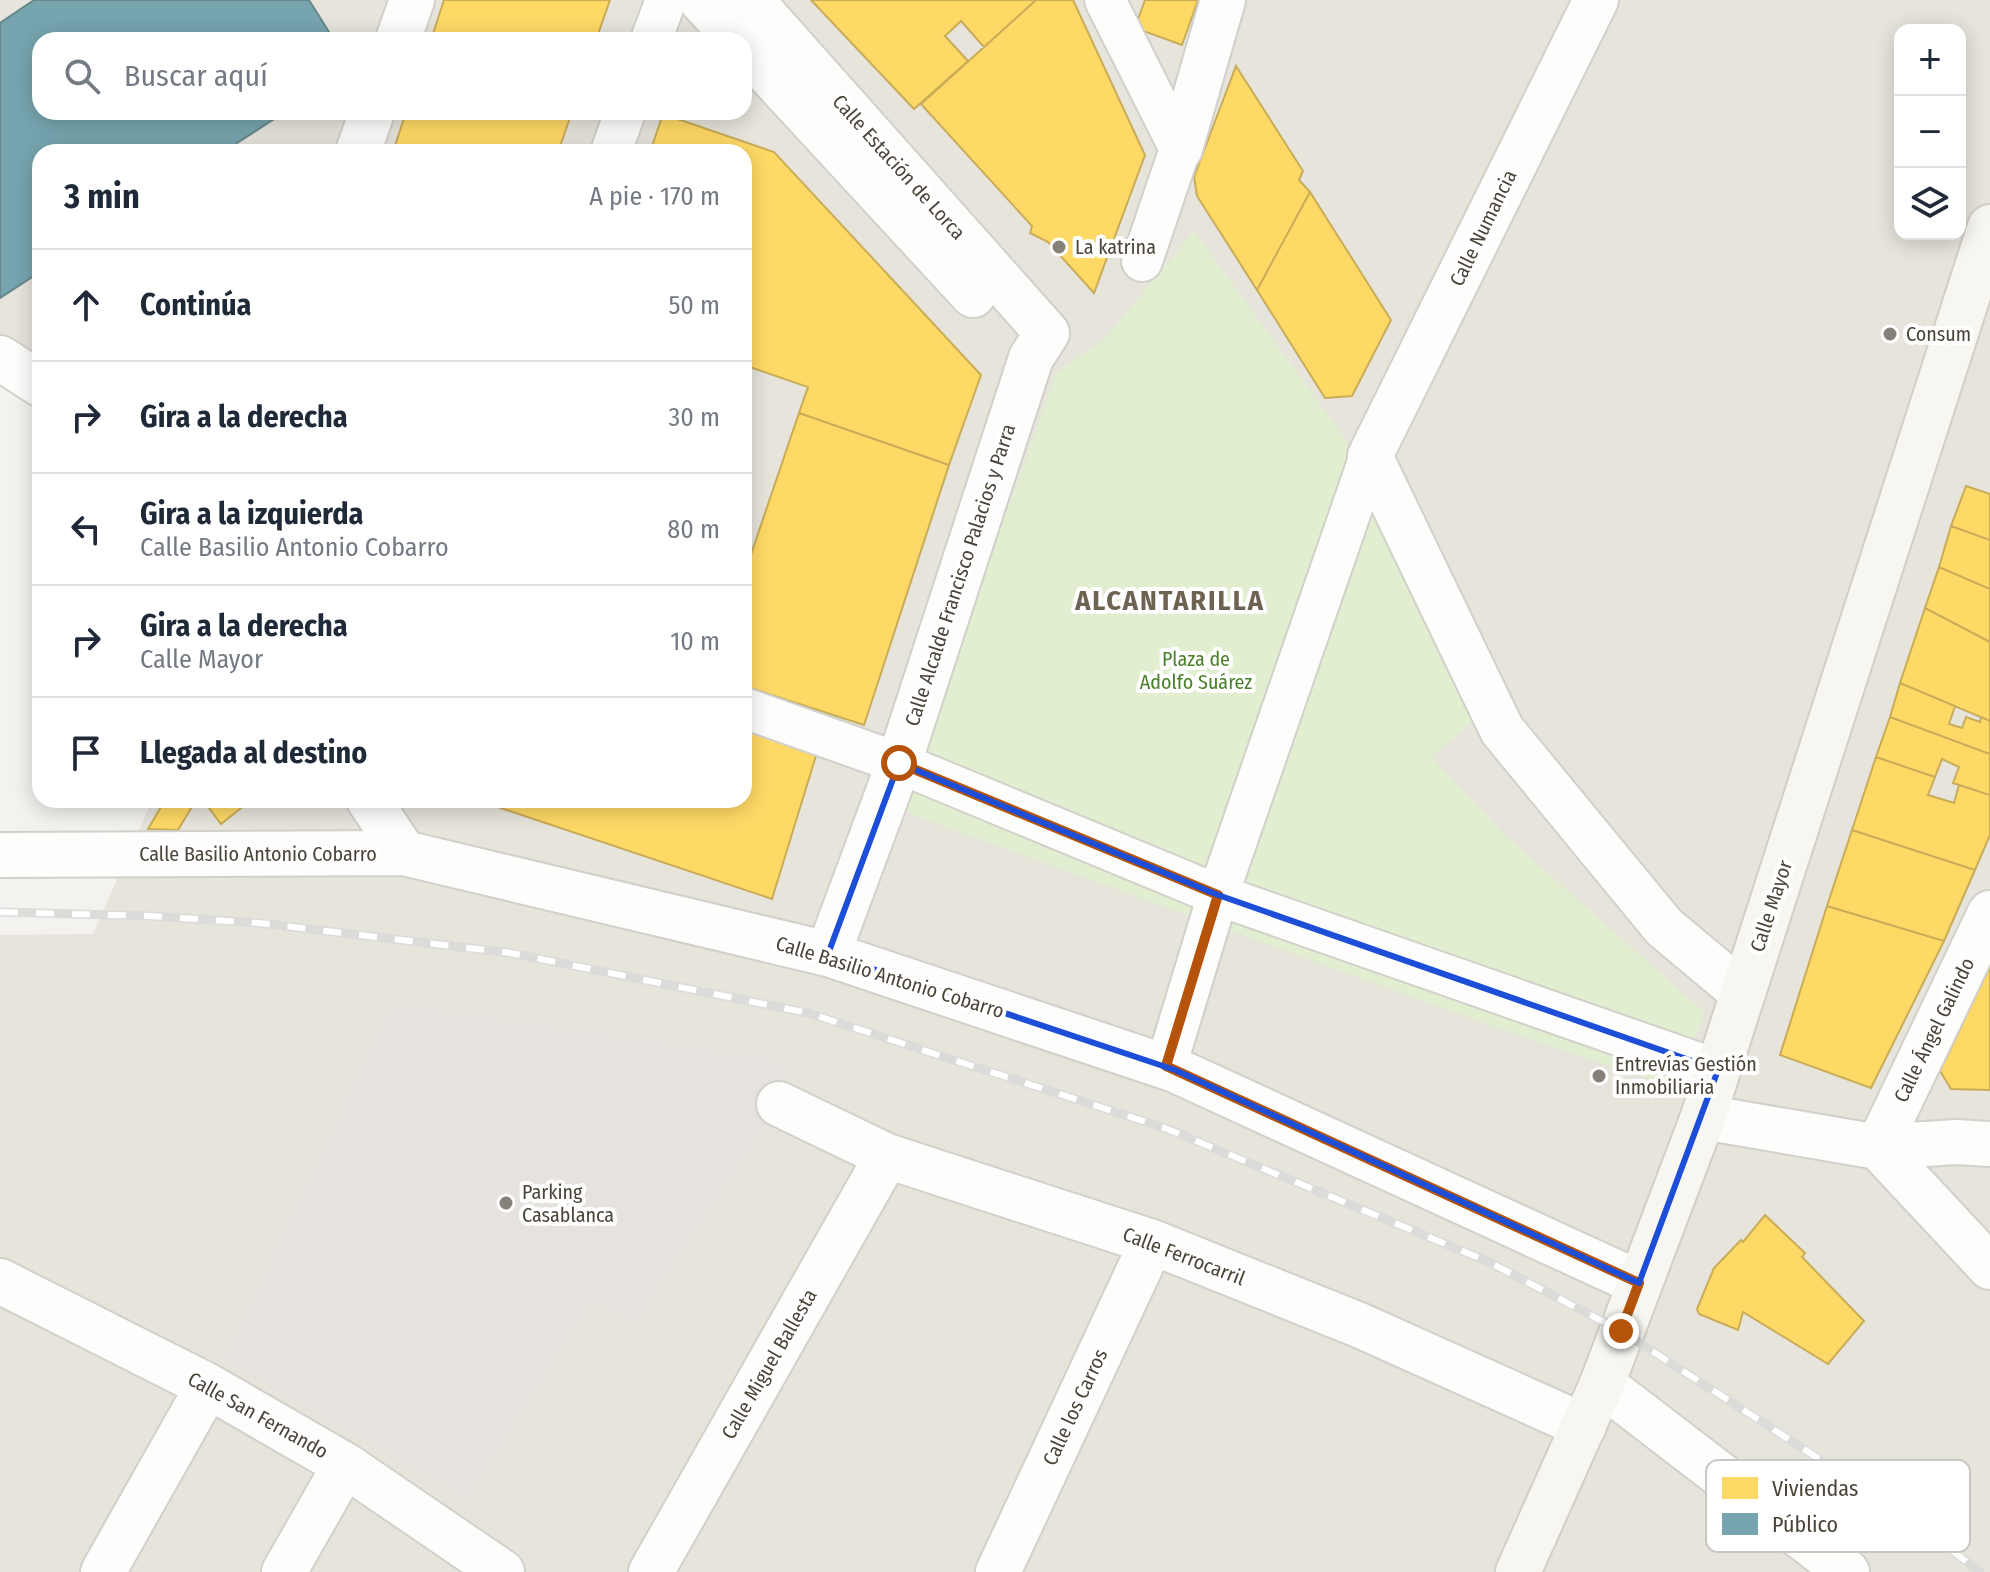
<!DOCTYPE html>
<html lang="es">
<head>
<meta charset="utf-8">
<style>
	:root { --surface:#fff; --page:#f6f6f7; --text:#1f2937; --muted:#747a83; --line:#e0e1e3 }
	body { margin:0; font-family:"Fira Sans Condensed",sans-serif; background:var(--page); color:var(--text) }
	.controls { position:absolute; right:24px; top:24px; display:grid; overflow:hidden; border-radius:16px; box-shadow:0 4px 20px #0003 }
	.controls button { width:72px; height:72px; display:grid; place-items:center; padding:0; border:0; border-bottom:2px solid var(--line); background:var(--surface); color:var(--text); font:40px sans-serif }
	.stop { position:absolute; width:24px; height:24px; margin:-18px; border:6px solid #b45309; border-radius:50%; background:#fff }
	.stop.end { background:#b45309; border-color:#fff; box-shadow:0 2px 8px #0008 }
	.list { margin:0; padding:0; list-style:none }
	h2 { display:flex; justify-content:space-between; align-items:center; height:104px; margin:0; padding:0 32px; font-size:34px }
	h2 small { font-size:26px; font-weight:400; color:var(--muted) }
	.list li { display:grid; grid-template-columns:52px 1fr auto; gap:24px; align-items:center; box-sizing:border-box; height:112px; padding:0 32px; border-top:2px solid var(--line) }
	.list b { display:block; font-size:30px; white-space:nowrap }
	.list p { margin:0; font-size:26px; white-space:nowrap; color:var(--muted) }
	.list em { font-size:26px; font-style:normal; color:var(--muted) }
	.icon { flex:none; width:44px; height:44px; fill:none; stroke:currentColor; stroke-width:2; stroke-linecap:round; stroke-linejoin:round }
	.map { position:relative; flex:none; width:1990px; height:1572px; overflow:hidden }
	.search { position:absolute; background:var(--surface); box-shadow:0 4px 20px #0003; left:32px; top:32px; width:720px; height:88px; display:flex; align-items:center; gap:20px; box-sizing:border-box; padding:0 28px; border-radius:24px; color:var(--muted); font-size:30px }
	.panel { position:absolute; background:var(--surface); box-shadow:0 4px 20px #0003; left:32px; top:144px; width:720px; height:664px; border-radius:24px }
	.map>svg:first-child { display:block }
	.residential { fill:#e7e4dc; fill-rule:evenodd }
	.green { fill:#e1eecf }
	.parking { fill:#e6e3df }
	.homes { fill:#ffd966; stroke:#c9ac58; stroke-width:2 }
	.public { fill:#76a5af; stroke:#69888c; stroke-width:2 }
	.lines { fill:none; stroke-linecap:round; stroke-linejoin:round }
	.pedestrian-casing { stroke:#d2d0cb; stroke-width:44 }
	.minor-casing { stroke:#d2d0cb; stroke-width:48 }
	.secondary-casing { stroke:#d3cfc5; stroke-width:48 }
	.pedestrian { stroke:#fdfdfc; stroke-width:40 }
	.minor { stroke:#fdfdfc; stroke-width:44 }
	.secondary { stroke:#f7f6f1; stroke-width:44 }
	.rail-casing { stroke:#dbdbda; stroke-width:9 }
	.rail { stroke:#fff; stroke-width:6; stroke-dasharray:18; stroke-linecap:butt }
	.route { stroke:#b45309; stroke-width:10 }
	.marked { fill:none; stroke:#1d4ed8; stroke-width:6; stroke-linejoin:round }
	.poi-dot { fill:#868178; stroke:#fff; stroke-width:3 }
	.labels { text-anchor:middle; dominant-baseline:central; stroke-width:8; stroke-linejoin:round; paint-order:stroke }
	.street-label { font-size:20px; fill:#4b4439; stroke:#fff }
	.poi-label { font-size:20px; fill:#4b4439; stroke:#fff; text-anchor:start }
	.park-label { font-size:20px; fill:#4a7f2a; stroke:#fff }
	.district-label { font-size:28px; font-weight:bold; letter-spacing:2px; fill:#6e6250; stroke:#fff }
	.key { fill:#fff; stroke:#c9c7c4; stroke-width:2 }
	.key-label { font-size:22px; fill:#4b4439 }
</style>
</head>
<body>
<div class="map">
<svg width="1990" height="1572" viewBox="0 0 1990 1572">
	<rect width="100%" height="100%" fill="#f4f2ee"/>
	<!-- residential -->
	<path class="residential" d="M0 0H1990V1572H0V935L93 934 152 800H744V152H40V401L0 370ZM1900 30H1960V234H1900ZM40 40H744V112H40Z"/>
	<!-- green -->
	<path class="green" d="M1194 231 1346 440 1472 722 1431 757 1505 835 1704 1012 1678 1089 1484 1023 900 810 1057 372 1104 340Z"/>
	<!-- parking -->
	<path class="parking" d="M392 1002 792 1061 779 1104 635 1326 592 1302 468 1500 222 1360Z"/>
	<!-- homes -->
	<path class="homes" d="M444 0H610L596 40H431Z
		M811 0H1036L984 47 961 21 945 36 968 61 914 109Z
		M1036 0H1073L1145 155 1094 293 1048 242 1030 233 1032 226 921 104Z
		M1145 0H1198L1182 45 1135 28Z
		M1236 66 1303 171 1299 180 1310 192 1257 290 1197 196 1194 177Z
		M406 112H572L558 152H393Z
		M663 114 774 152 981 375 949 465 799 413 808 387 744 365V152H650Z
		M1310 192 1391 320 1352 396 1325 398 1257 290Z
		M799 413 949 465 864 725 744 686V575Z
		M1966 486 1990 494V540L1951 526Z
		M1951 526 1990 540V589L1939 567Z
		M1939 567 1990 589V642L1925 608Z
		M1925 608 1990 642V721L1900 683Z
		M1900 683 1955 706 1949 724 1962 728 1966 717 1980 722 1981 717 1990 721V754L1890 717Z
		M1890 717 1990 754V795L1953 783 1959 767 1942 759 1935 777 1876 757Z
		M744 720 819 746 772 899 477 800H744Z
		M1876 757 1935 777 1928 795 1954 803 1959 785 1990 795V835L1975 870 1852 830Z
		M165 800H196L178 830 148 829Z
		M219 800H251L221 824 209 808Z
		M1852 830 1975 870 1944 941 1827 906Z
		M1827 906 1944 941 1871 1088 1780 1055Z
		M1990 966V1090L1951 1089 1940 1071Z
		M1765 1215 1805 1253 1802 1257 1864 1321 1828 1364 1743 1312 1738 1330 1699 1314 1697 1309 1714 1268 1741 1240 1743 1242Z"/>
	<!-- public -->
	<path class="public" d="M34 0H309L334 40H40V112H285L223 152H40V272L0 298V23Z"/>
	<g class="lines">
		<defs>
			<path id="pedestrian" d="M1105 0 1180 149 1142 261
				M651 40 666 0
				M611 152 625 112
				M744 708 899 763 1218 895 1718 1070
				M1166 1066 1218 895 1370 456"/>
			<path id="minor" d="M701 0 738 40
				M751 0 1047 333 1031 358 899 763 828 954
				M1596 0 1370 456 1502 730 1664 927 1743 993
				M398 40 412 0
				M744 47 973 295
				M1180 149 1223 0
				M358 152 372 112
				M0 358 40 384
				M369 800 404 853
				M0 855 404 853 828 954 1175 1070 1639 1283
				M1990 913 1878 1147 1990 1267
				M779 1104 887 1156 1152 1242 1359 1325 1584 1426
				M1703 1117 1878 1147 1956 1142 1990 1144
				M0 1281 208 1386 345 1465 502 1572
				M1602 1384 1847 1572
				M103 1572 208 1386
				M284 1572 345 1465
				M651 1572 887 1156
				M998 1572 1152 1242"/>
			<path id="secondary" d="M1518 1572 1602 1384 1703 1117 1990 227"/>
		</defs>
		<!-- pedestrian casing -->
		<use href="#pedestrian" class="pedestrian-casing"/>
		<!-- minor casing -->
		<use href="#minor" class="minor-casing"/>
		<!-- secondary casing -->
		<use href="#secondary" class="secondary-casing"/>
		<!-- pedestrian -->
		<use href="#pedestrian" class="pedestrian"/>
		<!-- minor -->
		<use href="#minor" class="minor"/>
		<!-- secondary -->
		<use href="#secondary" class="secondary"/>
		<defs>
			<path id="rail" d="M0 912 150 916 259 923 511 953 808 1013 1165 1128 1489 1262 1621 1331 1906 1515 1980 1572"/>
		</defs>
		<!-- rail casing -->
		<use href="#rail" class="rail-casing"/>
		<!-- rail -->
		<use href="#rail" class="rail"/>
	</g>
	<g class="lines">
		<!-- route -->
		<path class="route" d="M899 763 1218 895 1166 1066 1639 1283 1621 1331"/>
	</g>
	<!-- marked area -->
	<path class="marked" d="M899 763 1218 895 1718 1070 1639 1283 1175 1070 828 954Z"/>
	<!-- markers -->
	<g class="poi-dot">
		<circle cx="1059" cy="247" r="8"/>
		<circle cx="1890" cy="334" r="8"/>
		<circle cx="1599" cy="1076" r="8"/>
		<circle cx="506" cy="1203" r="8"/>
	</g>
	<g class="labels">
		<!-- street labels -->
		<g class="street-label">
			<text transform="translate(899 167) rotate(48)">Calle Estación de Lorca</text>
			<text transform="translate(1483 228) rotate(-64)">Calle Numancia</text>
			<text transform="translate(960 575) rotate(-72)">Calle Alcalde Francisco Palacios y Parra</text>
			<text x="258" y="854">Calle Basilio Antonio Cobarro</text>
			<text transform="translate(1771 906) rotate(-72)">Calle Mayor</text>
			<text transform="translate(890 977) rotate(17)">Calle Basilio Antonio Cobarro</text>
			<text transform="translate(1934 1030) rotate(-64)">Calle Ángel Galindo</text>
			<text transform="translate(1184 1256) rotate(21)">Calle Ferrocarril</text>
			<text transform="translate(769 1364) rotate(-60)">Calle Miguel Ballesta</text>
			<text transform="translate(1075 1407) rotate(-65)">Calle los Carros</text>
			<text transform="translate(258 1415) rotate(29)">Calle San Fernando</text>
		</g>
		<!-- poi labels -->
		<g class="poi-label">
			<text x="1075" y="247">La katrina</text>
			<text x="1906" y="334">Consum</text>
			<text x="1615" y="1064">Entrevías Gestión<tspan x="1615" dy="23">Inmobiliaria</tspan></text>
			<text x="522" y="1192">Parking<tspan x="522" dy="23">Casablanca</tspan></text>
		</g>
		<!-- park labels -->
		<g class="park-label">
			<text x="1196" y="659">Plaza de<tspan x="1196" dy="23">Adolfo Suárez</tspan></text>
		</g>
		<!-- district labels -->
		<g class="district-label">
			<text x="1170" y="600">ALCANTARILLA</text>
		</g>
	</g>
	<!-- legend -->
	<rect x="1706" y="1460" width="264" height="92" rx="12" class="key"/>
	<rect x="1722" y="1477" width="36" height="22" fill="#ffd966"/>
	<rect x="1722" y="1513" width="36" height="22" fill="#76a5af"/>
	<g class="key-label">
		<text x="1772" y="1496">Viviendas</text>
		<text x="1772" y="1532">Público</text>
	</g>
</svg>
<div class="controls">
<button>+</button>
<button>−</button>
<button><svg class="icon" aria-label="layers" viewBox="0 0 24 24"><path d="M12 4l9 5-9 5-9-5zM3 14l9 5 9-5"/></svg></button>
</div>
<div class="stop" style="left:899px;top:763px"></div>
<div class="stop end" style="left:1621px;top:1331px"></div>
<div class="search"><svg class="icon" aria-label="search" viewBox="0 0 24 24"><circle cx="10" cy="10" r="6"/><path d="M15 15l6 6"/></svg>Buscar aquí</div>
<section class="panel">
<h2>3 min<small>A pie · 170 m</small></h2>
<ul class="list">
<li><svg class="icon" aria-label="ahead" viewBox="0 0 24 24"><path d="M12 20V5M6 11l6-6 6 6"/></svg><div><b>Continúa</b></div><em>50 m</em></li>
<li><svg class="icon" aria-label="right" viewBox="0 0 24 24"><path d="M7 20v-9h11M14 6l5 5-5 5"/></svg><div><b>Gira a la derecha</b></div><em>30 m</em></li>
<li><svg class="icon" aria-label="left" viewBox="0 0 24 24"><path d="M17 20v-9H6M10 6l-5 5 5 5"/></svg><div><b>Gira a la izquierda</b><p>Calle Basilio Antonio Cobarro</p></div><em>80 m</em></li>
<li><svg class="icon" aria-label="right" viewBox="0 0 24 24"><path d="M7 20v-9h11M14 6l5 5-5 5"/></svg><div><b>Gira a la derecha</b><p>Calle Mayor</p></div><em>10 m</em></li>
<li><svg class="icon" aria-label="arrive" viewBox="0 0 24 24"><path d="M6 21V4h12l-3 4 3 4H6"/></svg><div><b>Llegada al destino</b></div></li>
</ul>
</section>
</div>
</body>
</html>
